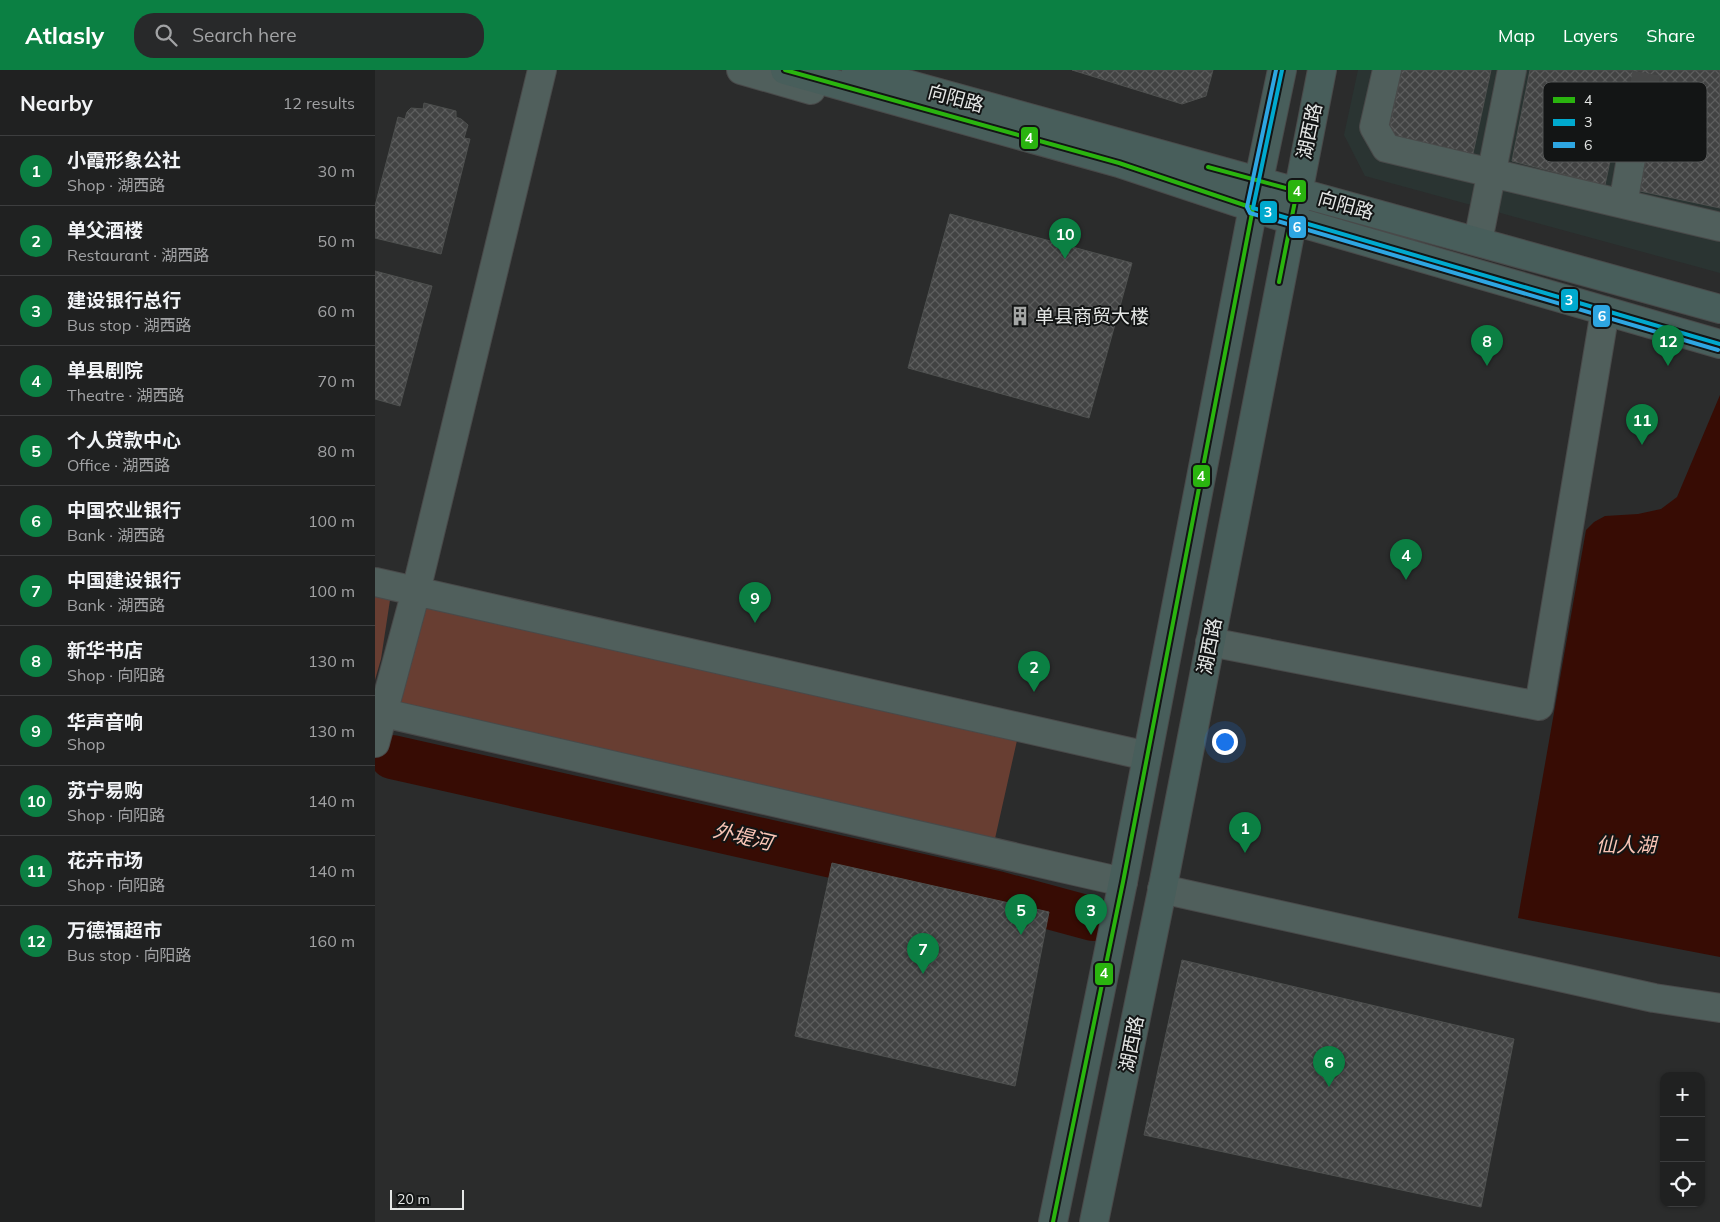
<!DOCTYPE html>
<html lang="en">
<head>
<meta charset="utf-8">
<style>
	:root { --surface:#202121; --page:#28292a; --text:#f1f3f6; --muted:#a2a3a5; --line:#3d3e3f; --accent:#0b8043 }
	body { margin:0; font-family:Mulish,"Noto Sans SC",sans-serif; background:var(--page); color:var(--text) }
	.controls { position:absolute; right:15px; bottom:15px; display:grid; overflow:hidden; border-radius:10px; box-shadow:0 1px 4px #0004 }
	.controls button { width:45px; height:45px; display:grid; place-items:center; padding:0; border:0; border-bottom:1px solid var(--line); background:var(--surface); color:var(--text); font:25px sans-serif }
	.scale { position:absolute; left:15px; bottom:12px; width:74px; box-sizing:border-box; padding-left:5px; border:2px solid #e5e7e6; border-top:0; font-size:14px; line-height:18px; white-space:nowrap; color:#e5e7e6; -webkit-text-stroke:4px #131515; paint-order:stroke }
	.you { position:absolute; left:849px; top:671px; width:18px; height:18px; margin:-12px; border:4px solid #fff; border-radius:50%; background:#1a73e8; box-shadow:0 0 0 8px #1a73e833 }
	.badge { display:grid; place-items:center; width:32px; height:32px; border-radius:50%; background:var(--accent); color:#fff; font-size:16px; font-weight:700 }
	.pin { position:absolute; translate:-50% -41px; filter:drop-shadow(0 1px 2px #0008) }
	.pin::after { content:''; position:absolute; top:26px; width:18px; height:15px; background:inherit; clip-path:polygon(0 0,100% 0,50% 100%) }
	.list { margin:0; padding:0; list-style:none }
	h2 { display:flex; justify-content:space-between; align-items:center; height:65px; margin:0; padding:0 20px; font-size:21px }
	h2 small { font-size:16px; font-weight:400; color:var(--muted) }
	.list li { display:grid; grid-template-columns:32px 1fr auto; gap:15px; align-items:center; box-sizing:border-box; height:70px; padding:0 20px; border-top:1px solid var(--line) }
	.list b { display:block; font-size:19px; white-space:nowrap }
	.list p { margin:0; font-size:16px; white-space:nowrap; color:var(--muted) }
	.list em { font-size:16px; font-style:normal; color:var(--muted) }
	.icon { flex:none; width:28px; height:28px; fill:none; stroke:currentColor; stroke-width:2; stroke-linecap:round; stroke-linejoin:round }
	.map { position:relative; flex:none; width:1345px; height:1152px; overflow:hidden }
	header { display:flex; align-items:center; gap:30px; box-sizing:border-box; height:70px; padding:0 25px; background:var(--accent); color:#fff }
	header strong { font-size:24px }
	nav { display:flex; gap:28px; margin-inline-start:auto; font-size:18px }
	.search { width:350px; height:45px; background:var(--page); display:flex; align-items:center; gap:12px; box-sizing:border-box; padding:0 18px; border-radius:20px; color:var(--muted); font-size:19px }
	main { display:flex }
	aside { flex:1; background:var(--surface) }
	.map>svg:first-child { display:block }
	.built { fill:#2a3432 }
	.grass { fill:#683e32 }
	.water { fill:#370c04 }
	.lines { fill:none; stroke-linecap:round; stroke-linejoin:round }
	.river { stroke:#370c04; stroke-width:44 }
	.building { fill:url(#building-cross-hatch); stroke:#4e504f }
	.minor-tunnel { stroke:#474848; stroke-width:28; stroke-dasharray:28 14; stroke-linecap:butt }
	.minor-casing { stroke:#494a4a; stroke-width:30 }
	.major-casing { stroke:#494a4a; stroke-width:30 }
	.minor { stroke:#505f5c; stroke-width:28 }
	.major { stroke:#485e5b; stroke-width:28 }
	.bus-1-casing { stroke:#131515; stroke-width:8 }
	.bus-2-casing { stroke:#131515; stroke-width:8 }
	.bus-3-casing { stroke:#131515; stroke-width:8 }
	.bus-1 { stroke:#2ab40f; stroke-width:4 }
	.bus-2 { stroke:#00a9ce; stroke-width:4 }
	.bus-3 { stroke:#2ea6e2; stroke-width:4 }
	.labels { text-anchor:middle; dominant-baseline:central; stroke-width:4; stroke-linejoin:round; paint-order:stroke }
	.street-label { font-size:19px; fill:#e5e7e6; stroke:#131515 }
	.poi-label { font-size:19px; fill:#e5e7e6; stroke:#131515; text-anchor:start }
	.water-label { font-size:20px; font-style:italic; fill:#f9c4b5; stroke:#131515 }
	.key { fill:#131515; stroke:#525454; stroke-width:1 }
	.key-label { font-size:14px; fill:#e5e7e6 }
	.line-badge { stroke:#131515; stroke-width:2 }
	.badge-label { font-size:14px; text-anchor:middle; font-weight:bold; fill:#fff }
</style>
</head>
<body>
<header>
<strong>Atlasly</strong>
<div class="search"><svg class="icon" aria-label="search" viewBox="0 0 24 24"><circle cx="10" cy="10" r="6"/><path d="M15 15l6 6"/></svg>Search here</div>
<nav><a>Map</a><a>Layers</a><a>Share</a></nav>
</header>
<main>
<aside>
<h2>Nearby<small>12 results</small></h2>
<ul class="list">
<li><span class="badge">1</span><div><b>小霞形象公社</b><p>Shop · 湖西路</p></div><em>30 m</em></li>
<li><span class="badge">2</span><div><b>单父酒楼</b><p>Restaurant · 湖西路</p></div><em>50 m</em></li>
<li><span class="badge">3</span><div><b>建设银行总行</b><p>Bus stop · 湖西路</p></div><em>60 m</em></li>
<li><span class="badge">4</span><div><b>单县剧院</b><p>Theatre · 湖西路</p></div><em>70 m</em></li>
<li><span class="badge">5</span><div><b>个人贷款中心</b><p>Office · 湖西路</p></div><em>80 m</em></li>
<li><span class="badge">6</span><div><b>中国农业银行</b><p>Bank · 湖西路</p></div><em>100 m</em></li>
<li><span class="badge">7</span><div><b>中国建设银行</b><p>Bank · 湖西路</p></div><em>100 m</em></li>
<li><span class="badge">8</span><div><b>新华书店</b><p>Shop · 向阳路</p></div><em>130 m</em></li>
<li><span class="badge">9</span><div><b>华声音响</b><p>Shop</p></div><em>130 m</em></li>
<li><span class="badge">10</span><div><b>苏宁易购</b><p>Shop · 向阳路</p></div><em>140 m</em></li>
<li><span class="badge">11</span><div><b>花卉市场</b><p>Shop · 向阳路</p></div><em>140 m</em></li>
<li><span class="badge">12</span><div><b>万德福超市</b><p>Bus stop · 向阳路</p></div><em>160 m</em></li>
</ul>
</aside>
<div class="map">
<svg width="1345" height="1152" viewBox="0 0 1345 1152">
	<defs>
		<pattern id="building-cross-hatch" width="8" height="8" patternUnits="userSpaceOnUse" patternTransform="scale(1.25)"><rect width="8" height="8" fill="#424343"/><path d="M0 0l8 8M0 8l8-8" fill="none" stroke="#5d5e5e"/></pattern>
	</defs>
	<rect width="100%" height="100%" fill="#2b2c2c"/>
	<!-- built -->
	<path class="built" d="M983 0H1345V203L990 106 969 65Z"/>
	<!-- grass -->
	<path class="grass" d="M41 521 645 657 617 782 8 643Z
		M0 526 15 530 6 589 0 610Z"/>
	<!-- water -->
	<path class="water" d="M1345 325V887L1143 848 1211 460 1219 452 1230 446 1263 444 1286 439 1302 427Z"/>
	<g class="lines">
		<!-- river -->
		<path class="river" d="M17 687 622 823 718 849"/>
	</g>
	<!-- building -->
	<path class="building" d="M697 0H838L831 26 807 34Z
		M1027 0H1116L1097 88 1012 69Z
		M1155 0H1345V138L1265 121 1274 74 1240 67 1230 115 1137 91Z
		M49 33 81 41V47L86 49 93 55 89 68 95 69 66 184 0 168V136L23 47 30 49 32 42 36 38 48 39Z
		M575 144 757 193 714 348 533 298Z
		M0 201 57 216 25 336 0 329Z
		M457 793 674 842 640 1016 420 966Z
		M807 890 1139 969 1106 1137 769 1065Z"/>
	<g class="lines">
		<!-- minor-tunnel -->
		<path class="minor-tunnel" d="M1259 72 1272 0"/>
		<defs>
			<path id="minor" d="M366 0 436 20
				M1012 0 999 57 1011 78 1345 157
				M1248 134 1259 72
				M1103 171 1137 0
				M0 512 772 686
				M835 572 1164 636 1230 241
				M0 641 748 812
				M0 673 41 521 167 0
				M787 819 1279 928 1345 938"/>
			<path id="major" d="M410 0 744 93 916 150 1345 274
				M481 0 1345 239
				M678 1152 748 812 878 138 907 0
				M719 1152 787 821 947 0"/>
		</defs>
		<!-- minor casing -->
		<use href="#minor" class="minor-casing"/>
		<!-- major casing -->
		<use href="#major" class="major-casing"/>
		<!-- minor -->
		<use href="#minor" class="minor"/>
		<!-- major -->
		<use href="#major" class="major"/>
		<defs>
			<path id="bus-1" d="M410 0 744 93 878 138 748 812 678 1152
				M833 97 922 121 904 212"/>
			<path id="bus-2" d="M907 0 878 138 1345 274"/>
			<path id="bus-3" d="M901 0 872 137 875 143 1343 280"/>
		</defs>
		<!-- bus-1 casing -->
		<use href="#bus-1" class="bus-1-casing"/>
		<!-- bus-2 casing -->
		<use href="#bus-2" class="bus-2-casing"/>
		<!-- bus-3 casing -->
		<use href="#bus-3" class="bus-3-casing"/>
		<!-- bus-1 -->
		<use href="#bus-1" class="bus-1"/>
		<!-- bus-2 -->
		<use href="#bus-2" class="bus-2"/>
		<!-- bus-3 -->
		<use href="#bus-3" class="bus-3"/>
	</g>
	<!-- icons -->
	<defs>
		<symbol id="building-bare" viewBox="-9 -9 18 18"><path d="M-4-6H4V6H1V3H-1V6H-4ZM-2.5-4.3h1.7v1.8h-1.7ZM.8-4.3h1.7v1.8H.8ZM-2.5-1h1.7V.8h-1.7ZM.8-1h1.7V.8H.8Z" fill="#a4a6a5" stroke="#131515" stroke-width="2.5" paint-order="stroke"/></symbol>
	</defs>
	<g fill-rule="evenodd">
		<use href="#building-bare" x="631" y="232" width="28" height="28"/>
	</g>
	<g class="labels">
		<!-- street labels -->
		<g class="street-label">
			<text transform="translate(581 28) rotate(15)">向阳路</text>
			<text transform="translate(934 61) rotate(-78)">湖西路</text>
			<text transform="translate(971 135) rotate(16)">向阳路</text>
			<text transform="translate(834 576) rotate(-79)">湖西路</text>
			<text transform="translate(756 974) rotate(-79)">湖西路</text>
		</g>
		<!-- poi labels -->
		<g class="poi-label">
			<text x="660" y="246">单县商贸大楼</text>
		</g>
		<!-- water labels -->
		<g class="water-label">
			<text transform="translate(368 766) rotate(13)">外堤河</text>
			<text x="1251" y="774">仙人湖</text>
		</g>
	</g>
	<!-- legend -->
	<rect x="1168" y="12" width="164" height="80" rx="8" class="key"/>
	<rect x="1178" y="27" width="22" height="6" fill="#2ab40f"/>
	<rect x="1178" y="49" width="22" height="7" fill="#00a9ce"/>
	<rect x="1178" y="72" width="22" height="6" fill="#2ea6e2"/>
	<g class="key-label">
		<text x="1209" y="35">4</text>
		<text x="1209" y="57">3</text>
		<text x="1209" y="80">6</text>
	</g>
	<g class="line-badge">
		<rect x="645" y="56" width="19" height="24" rx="5" fill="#2ab40f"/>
		<rect x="912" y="109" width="20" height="24" rx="5" fill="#2ab40f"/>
		<rect x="884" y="130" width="19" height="24" rx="5" fill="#00a9ce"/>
		<rect x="913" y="145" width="19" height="24" rx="5" fill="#2ea6e2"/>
		<rect x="1185" y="218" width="19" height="24" rx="5" fill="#00a9ce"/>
		<rect x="1217" y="234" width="19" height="24" rx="5" fill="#2ea6e2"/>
		<rect x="817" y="394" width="19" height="24" rx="5" fill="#2ab40f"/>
		<rect x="719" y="892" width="20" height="24" rx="5" fill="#2ab40f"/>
	</g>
	<g class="badge-label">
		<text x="654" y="73">4</text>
		<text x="922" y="126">4</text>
		<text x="893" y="147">3</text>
		<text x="922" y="162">6</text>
		<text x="1194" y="235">3</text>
		<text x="1227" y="251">6</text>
		<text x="826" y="411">4</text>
		<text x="729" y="908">4</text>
	</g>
</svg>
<div class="controls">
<button>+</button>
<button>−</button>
<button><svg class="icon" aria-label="locate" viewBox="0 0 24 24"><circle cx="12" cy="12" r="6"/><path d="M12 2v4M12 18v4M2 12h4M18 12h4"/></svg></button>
</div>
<div class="scale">20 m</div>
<div class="you"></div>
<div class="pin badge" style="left:870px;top:783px">1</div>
<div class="pin badge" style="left:659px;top:622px">2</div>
<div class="pin badge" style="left:716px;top:865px">3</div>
<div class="pin badge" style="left:1031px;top:510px">4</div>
<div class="pin badge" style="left:646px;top:865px">5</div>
<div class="pin badge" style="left:954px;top:1017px">6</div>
<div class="pin badge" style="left:548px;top:904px">7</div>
<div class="pin badge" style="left:1112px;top:296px">8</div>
<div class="pin badge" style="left:380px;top:553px">9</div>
<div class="pin badge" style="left:690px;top:189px">10</div>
<div class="pin badge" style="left:1267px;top:375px">11</div>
<div class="pin badge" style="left:1293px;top:296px">12</div>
</div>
</main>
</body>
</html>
